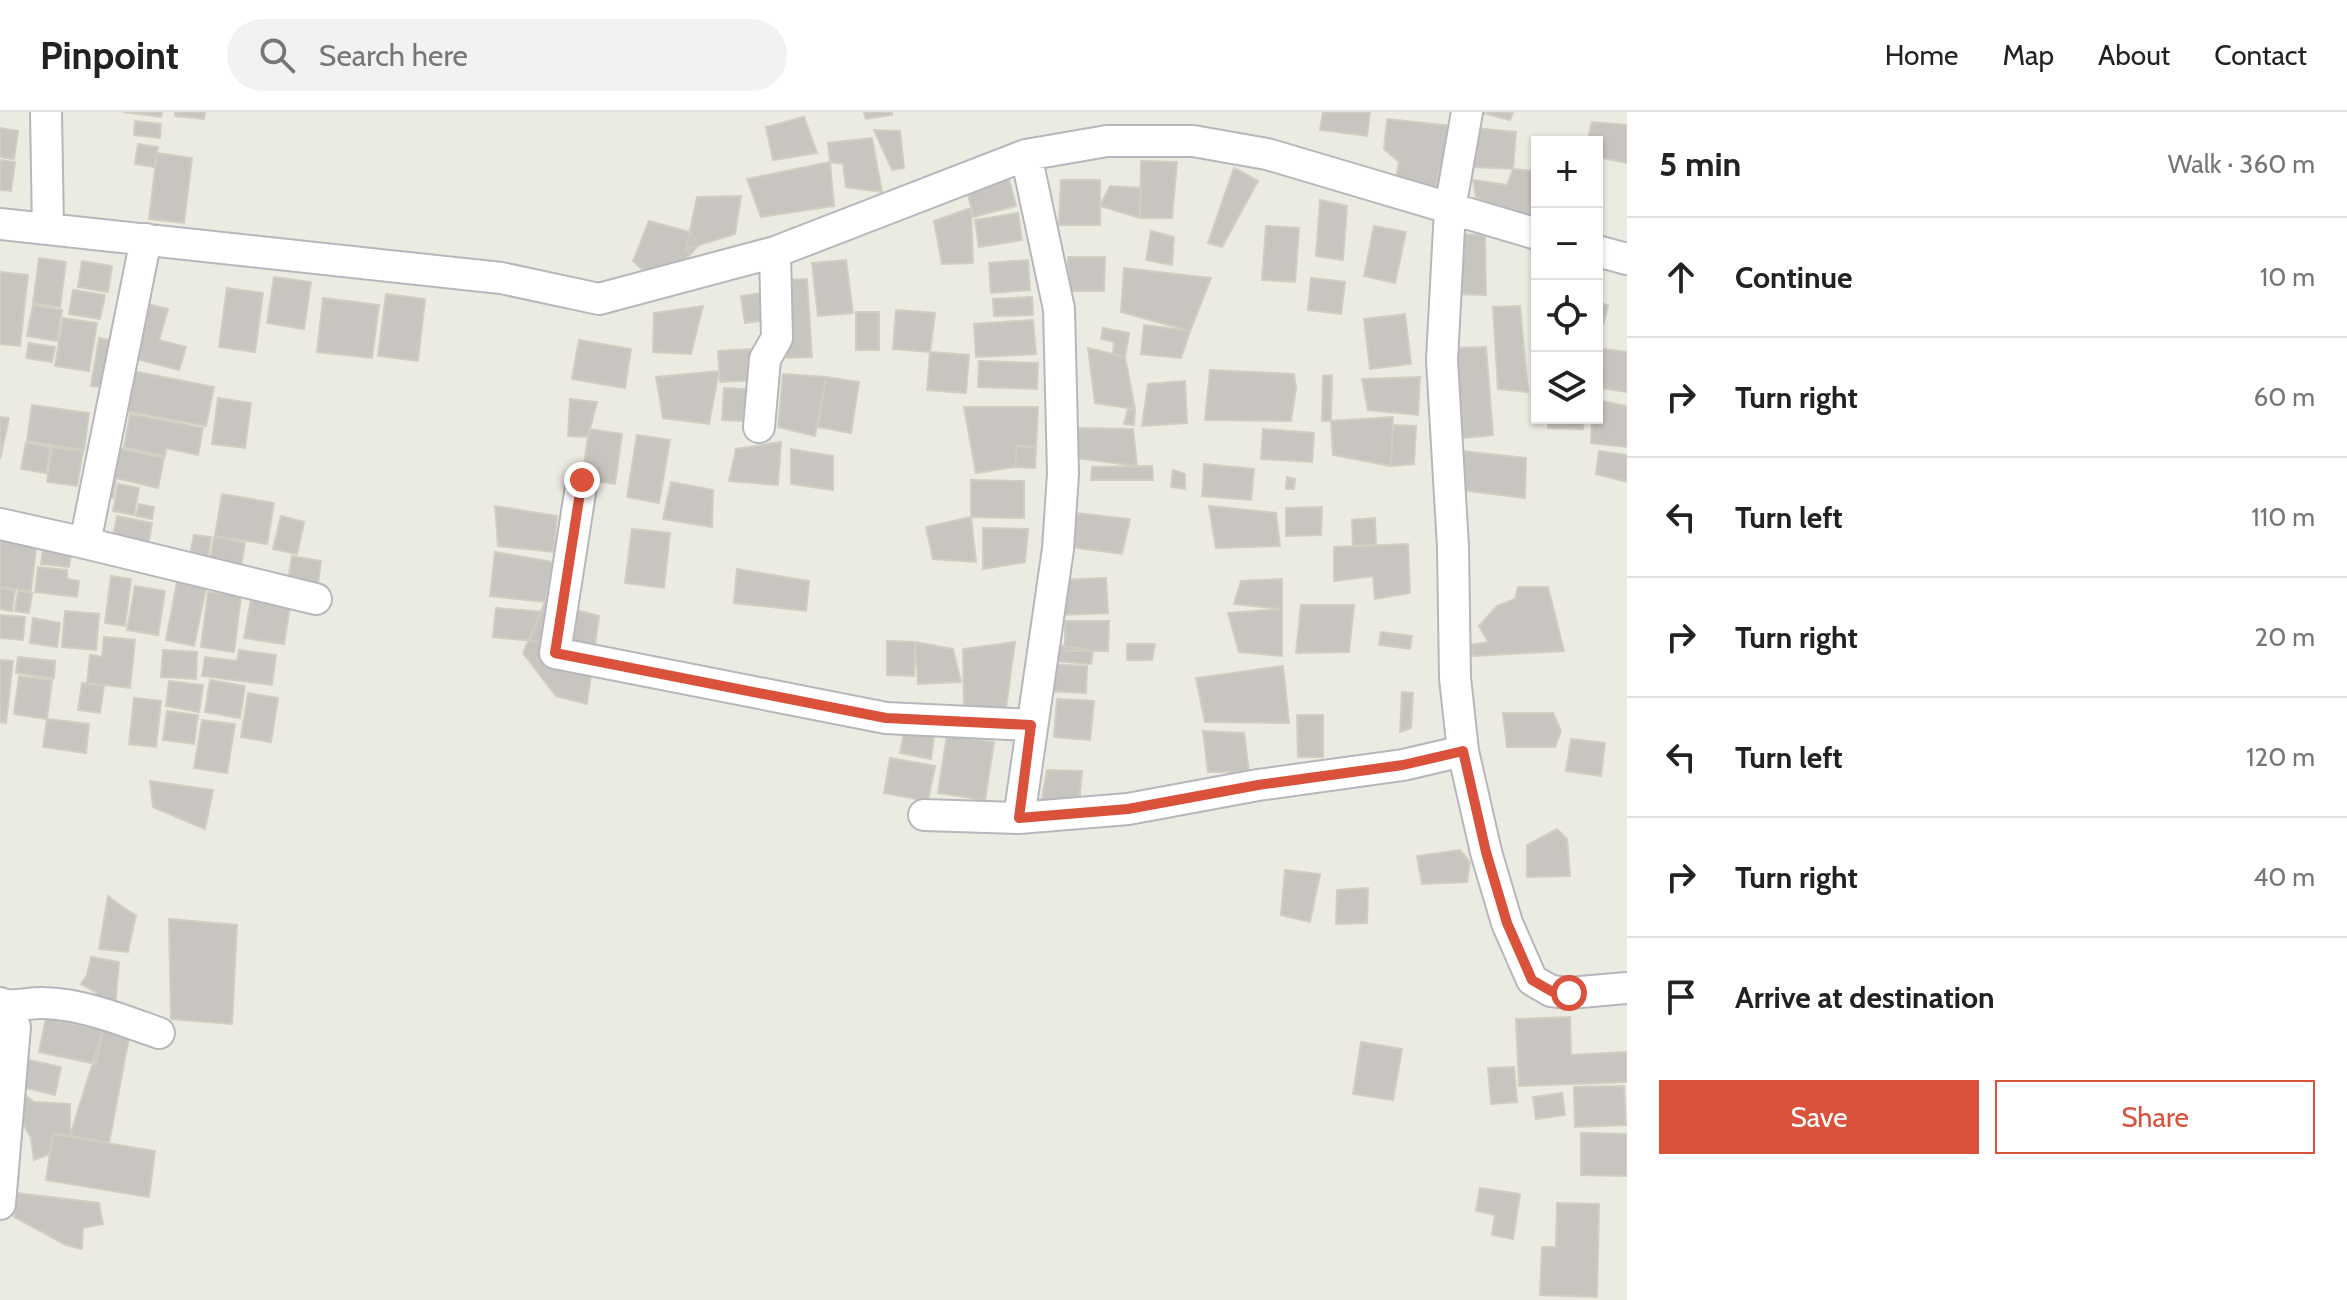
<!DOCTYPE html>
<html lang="en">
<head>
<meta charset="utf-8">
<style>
	:root { --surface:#fff; --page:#f2f2f2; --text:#222; --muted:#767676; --line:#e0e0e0; --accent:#da523b }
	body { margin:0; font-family:Cabin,sans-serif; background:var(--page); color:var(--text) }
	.controls { position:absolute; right:24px; top:24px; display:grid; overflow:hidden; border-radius:0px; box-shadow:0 2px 6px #0004 }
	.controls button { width:72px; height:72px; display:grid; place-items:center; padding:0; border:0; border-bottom:2px solid var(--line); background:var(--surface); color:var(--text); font:40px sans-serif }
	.stop { position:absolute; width:24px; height:24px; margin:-18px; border:6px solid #da523b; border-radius:50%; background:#fff }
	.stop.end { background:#da523b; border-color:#fff; box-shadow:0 2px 8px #0008 }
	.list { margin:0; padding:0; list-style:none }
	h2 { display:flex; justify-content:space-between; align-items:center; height:104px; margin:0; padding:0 32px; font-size:34px }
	h2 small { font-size:26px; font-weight:400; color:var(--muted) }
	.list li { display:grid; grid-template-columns:52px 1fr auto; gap:24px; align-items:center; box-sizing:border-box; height:120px; padding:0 32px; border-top:2px solid var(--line) }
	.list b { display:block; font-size:30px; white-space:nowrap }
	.list em { font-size:26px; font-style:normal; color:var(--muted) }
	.actions { display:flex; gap:16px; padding:24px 32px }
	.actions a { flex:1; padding:18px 0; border:2px solid var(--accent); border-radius:0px; text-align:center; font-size:28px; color:var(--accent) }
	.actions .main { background:var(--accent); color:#fff }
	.icon { flex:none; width:44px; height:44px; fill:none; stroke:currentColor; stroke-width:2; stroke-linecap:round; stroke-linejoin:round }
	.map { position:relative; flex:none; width:1627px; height:1188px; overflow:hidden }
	header { display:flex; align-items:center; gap:48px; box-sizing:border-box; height:112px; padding:0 40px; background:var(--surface); border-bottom:2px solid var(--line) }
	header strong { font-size:38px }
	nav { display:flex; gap:44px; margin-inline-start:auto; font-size:28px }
	.search { width:560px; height:72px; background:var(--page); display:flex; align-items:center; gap:20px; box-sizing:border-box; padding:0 28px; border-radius:44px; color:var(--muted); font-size:30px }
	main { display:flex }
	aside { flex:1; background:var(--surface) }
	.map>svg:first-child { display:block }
	.building { fill:#c8c5c0; stroke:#d0cdc1; stroke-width:2 }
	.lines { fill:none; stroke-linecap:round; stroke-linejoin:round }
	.street-casing { stroke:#b5b7bc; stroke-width:34 }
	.street { stroke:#fff; stroke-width:30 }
	.route { stroke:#da523b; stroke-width:10 }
</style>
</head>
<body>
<header>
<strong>Pinpoint</strong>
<div class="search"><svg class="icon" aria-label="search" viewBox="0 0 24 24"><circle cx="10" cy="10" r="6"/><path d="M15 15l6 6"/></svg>Search here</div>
<nav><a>Home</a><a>Map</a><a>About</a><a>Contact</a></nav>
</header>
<main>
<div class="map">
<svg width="1627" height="1188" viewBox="0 0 1627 1188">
	<rect width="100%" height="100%" fill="#ecebe2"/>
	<!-- building -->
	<path class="building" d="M123 0H162L161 5Z
		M175 0H205L204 7 175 4Z
		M864 0H892V3L866 7Z
		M1323 0H1370L1367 24 1320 18Z
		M1478 0H1513L1510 8Z
		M804 5 817 41 773 48 766 15Z
		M1387 7 1451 14 1448 50 1440 55 1435 79 1395 72 1399 50 1384 37Z
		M135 9 161 12 160 26 134 23Z
		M1592 10 1627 13V51L1597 45V30H1587Z
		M0 16 18 19 14 47 0 45Z
		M1473 16 1516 20 1513 57 1473 55Z
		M874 18 900 19 904 56 892 58Z
		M872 26 882 80 846 75 843 52 830 50 828 31Z
		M138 32 158 35 154 55 135 52Z
		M157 41 192 46 184 111 149 107Z
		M0 48 15 50 11 79 0 78Z
		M1141 49 1177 50 1172 106H1140Z
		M830 50 834 94 761 105 747 67Z
		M1234 56 1258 69 1222 135 1208 131Z
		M1513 57 1532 59V105L1503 99 1476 85 1473 68 1507 73Z
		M1009 67 1016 94 973 105 967 77Z
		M1534 67H1537V105H1532Z
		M1061 68H1100V113H1059Z
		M1110 74 1141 76 1140 106 1100 94Z
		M741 84 735 122 686 137 697 85Z
		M1320 88 1347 94 1343 148 1316 144Z
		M971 96 973 151 942 152 934 109Z
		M1018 101 1022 128 979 135 975 108Z
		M649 109 690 120 699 133 666 168 647 162 633 149Z
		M1266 114 1299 116 1295 170 1262 168Z
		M1374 114 1406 120 1395 171 1364 164Z
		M1151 119 1174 125 1172 153 1146 148Z
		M1459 122 1485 123 1486 183 1455 182Z
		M1068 145H1105L1104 179H1067Z
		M39 146 66 150 60 195 33 191Z
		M846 148 853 201 818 204 812 151Z
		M1028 148 1030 178 991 181 989 151Z
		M82 149 112 154 108 180 78 175Z
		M1124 156 1211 166 1190 219 1121 200Z
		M0 160 28 163 20 234 0 232Z
		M274 165 311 170 304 217 267 211Z
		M1311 166 1345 170 1341 202 1308 198Z
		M807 167 812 245 787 246 783 168Z
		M227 176 263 181 255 240 219 235Z
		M73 178 105 183 100 207 69 202Z
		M774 179 778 206 745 211 741 184Z
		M386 182 425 187 418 249 378 244Z
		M1032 185 1033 203 994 204 993 187Z
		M323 186 379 193 372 246 317 240Z
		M144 191 168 197 159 228 186 235 179 258 129 245Z
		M1597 191 1608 193 1604 211 1597 210Z
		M33 193 62 198 57 229 27 224Z
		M703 194 691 242 653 240 654 201Z
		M1520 194 1528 280 1498 277 1493 195Z
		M896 198 935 201 930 240 893 237Z
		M856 200H879V238H856Z
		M1405 202 1411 252 1370 257 1364 207Z
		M63 206 97 211 89 259 55 254Z
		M1033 208 1036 242 976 245 974 212Z
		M1144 213 1190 219 1181 246 1141 242Z
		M1103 216 1129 221 1125 245 1113 242 1114 230 1101 227Z
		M99 226 116 229 109 276 91 274Z
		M579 228 631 237 625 276 572 267Z
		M29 231 55 235 52 250 26 246Z
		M1486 235 1493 323 1455 327V236Z
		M1088 236 1125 245 1135 297 1095 291Z
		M752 237 754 268 720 270 718 239Z
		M1604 237 1627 240V280L1599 276Z
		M930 240 969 243 966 281 927 278Z
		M979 249 1038 251 1037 277 978 275Z
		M128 258 214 275 206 314 121 298Z
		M1210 258 1294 262 1296 276 1291 309 1205 308Z
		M719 259 709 312 663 306 656 265Z
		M783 262 826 265 815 324 778 315Z
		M1332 263 1331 309H1322L1323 264Z
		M826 265 859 270 851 321 818 315Z
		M1420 265 1418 303 1368 298 1362 267Z
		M1185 269 1187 311 1142 314 1148 272Z
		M724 276 762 278 761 310 722 308Z
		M218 286 251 291 245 336 212 332Z
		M570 287 597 290 588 325 568 324Z
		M1597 288 1627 294V335L1591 331 1592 306H1597Z
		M32 293 89 301 84 338 27 329Z
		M964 295H1038L1036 335 1017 334 1015 355 976 361Z
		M1128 296 1135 297 1134 313 1124 312Z
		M130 302 203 316 198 343 166 336 165 344 124 335Z
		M0 305 9 306 0 347Z
		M1393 305 1391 354 1333 343 1331 309Z
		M1548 306H1584L1583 317 1548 316Z
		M1393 313 1416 314 1414 352 1391 354Z
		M1079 316 1133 317 1137 354 1075 346Z
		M589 317 622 322 615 372 582 368Z
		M1263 317 1314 321 1312 350 1261 347Z
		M637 323 670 328 659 391 627 385Z
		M781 330 778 373 729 369 736 337Z
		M26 331 50 335 46 361 21 357Z
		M1017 334 1036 335 1035 356 1015 355Z
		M52 335 83 339 77 374 47 370Z
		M113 335 164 346 158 376 107 364Z
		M791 337 833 344V378L791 372Z
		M1462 339 1526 346 1525 386 1462 378Z
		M1599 339 1627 343V370L1596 362Z
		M1204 352 1254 357 1251 388 1202 384Z
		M1152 354 1153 368H1091L1092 355Z
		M1173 358 1185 362V377L1171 375Z
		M102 365 116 367 113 386 98 384Z
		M1287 365 1295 367 1294 377H1286Z
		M971 368 1024 369V406L971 405Z
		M671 370 713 378 712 415 663 407Z
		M118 372 139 376 134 403 113 399Z
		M222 382 274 391 267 432 215 424Z
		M139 392 154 395 152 407 136 404Z
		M495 394 557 404 553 440 498 434Z
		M1209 394 1276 401 1280 434 1216 436Z
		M1322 395 1321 423 1286 424V396Z
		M1077 401 1130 407 1122 442 1069 435Z
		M117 404 152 411 148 435 112 428Z
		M281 404 304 410 297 442 273 437Z
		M971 405 976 450 933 447 926 415Z
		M1375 406 1376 433 1353 434 1352 408Z
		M983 416 1028 417 1025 450 983 457Z
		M632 417 670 421 664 476 625 471Z
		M194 423 211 425 206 456 188 453Z
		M0 424 37 429 31 479 0 475Z
		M214 425 245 431 240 459 209 453Z
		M44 430 72 434 69 455 41 452Z
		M1408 432 1410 481 1375 487 1373 464 1334 469V435Z
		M495 440 553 450 545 490 490 484Z
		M292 444 321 449 317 478 287 474Z
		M38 455 67 458V467L79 469 77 485 35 480Z
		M737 457 809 469 806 499 734 491Z
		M111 464 131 467 125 514 105 511Z
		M1106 466 1108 501 1061 503 1060 468Z
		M1282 467V497L1234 492 1241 469Z
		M177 470 206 476 194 534 166 528Z
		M135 474 165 479 158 523 127 518Z
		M1518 475H1548L1564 539 1473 544 1471 533 1488 530 1479 514 1497 494 1515 487Z
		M0 476 15 479 12 499 0 497Z
		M18 479 32 481 29 501 15 499Z
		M208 480 241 484 234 540 201 535Z
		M251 487 290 494 284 532 244 526Z
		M545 490 599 504 587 592 556 584 523 541Z
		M1301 493H1354L1349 540 1296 541Z
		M496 496 545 500 542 530 493 525Z
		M1282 497V544L1239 540 1228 501Z
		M65 499 99 502 96 538 62 535Z
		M0 503 25 505 23 528 0 526Z
		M33 506 60 511 57 535 30 531Z
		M1065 509H1109L1108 539H1065Z
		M1381 520 1412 524 1410 537 1379 533Z
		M104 525 135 528 130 576 87 571 90 543 102 545Z
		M887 529 915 530 914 564 887 563Z
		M915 530 953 537 961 570 918 572Z
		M1015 530 1005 603 964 601 963 537Z
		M1053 532 1093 539 1091 552 1053 549Z
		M1127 532H1155L1152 548H1127Z
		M163 538 197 540 196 567 161 565Z
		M239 538 276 543 272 573 202 564 205 545 237 549Z
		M18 545 55 549 54 566 16 561Z
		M0 548 13 549 6 611 0 610Z
		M1044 552 1087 554 1086 581 1043 579Z
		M1283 554 1289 611 1205 610 1196 566Z
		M19 564 52 568 47 607 14 602Z
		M210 568 245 574 240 606 205 600Z
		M169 569 203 573 199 600 166 594Z
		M82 571 104 574 100 601 78 598Z
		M1402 580 1413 581 1411 616 1400 620Z
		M248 581 278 586 271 630 241 625Z
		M134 586 161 589 156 635 129 632Z
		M1057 587 1094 589 1090 628 1054 625Z
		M167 599 198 603 194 632 163 628Z
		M1503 601H1553L1561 619 1555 635H1507Z
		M1297 603H1323V645H1298Z
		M47 607 89 612 86 641 43 635Z
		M202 608 235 612 227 661 194 656Z
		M1203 619 1244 621 1249 660H1208Z
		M904 621 934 624 931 647 900 641Z
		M947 623 994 630 985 688 938 681Z
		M1571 627 1605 631 1601 664 1566 659Z
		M890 646 935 654 928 689 884 681Z
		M1047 658 1082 659 1079 691H1041Z
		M150 669 213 678 205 717 153 695Z
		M1557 717 1567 727 1570 764 1527 765V733Z
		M1460 738 1470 750 1467 770 1422 772 1417 744Z
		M1285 758 1320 762 1310 810 1281 803Z
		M1368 776 1367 811 1336 812 1337 778Z
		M108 784 125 797 136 803 128 840 99 837Z
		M169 807 237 813 232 912 171 907Z
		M91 845 119 850 115 896 91 892 97 881 81 872 87 863Z
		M1570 905 1571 943 1627 940V970L1519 974 1516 907Z
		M46 906 103 918 96 952 39 940Z
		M131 915 109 1031 70 1024 103 918Z
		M1361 930 1402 937 1393 988 1353 982Z
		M25 947 61 955 55 983 18 974Z
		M1514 955 1517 990 1491 992 1488 956Z
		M1624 974 1626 1013 1575 1015 1574 975Z
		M1562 981 1565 1003 1536 1007 1533 985Z
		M24 982 34 990 70 992V1024L53 1022 49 1042 34 1048 31 1026 16 999Z
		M1581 1021 1627 1022V1064L1581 1063Z
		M53 1022 155 1039 149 1085 46 1068Z
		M1480 1076 1520 1082 1513 1127 1492 1123 1495 1103 1476 1099Z
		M17 1081 99 1091 103 1112 83 1116 82 1137 66 1133 14 1105Z
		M1557 1091 1599 1092 1597 1185 1540 1183 1542 1135H1556Z"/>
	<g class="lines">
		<defs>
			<path id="street" d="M46 0 48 117
				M1467 0 1450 97 1442 248 1453 435 1455 566 1463 639 1486 740 1507 811 1532 868 1551 879 1569 881 1627 876
				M0 112 501 166 599 187 775 140 1026 43 1107 29H1193L1267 42 1537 122
				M1597 139 1627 147
				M759 315 765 247 777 226 775 140
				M582 368 555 541 886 606 1031 613
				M0 412 85 431 316 487
				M85 431 146 127
				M924 703 1019 706 1128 697 1258 673 1403 653 1463 639
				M1019 706 1058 437 1063 362 1059 197 1026 43
				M0 891C12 897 29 890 43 891 84 892 121 908 159 921
				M0 1092 15 915 7 894"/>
		</defs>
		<!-- street casing -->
		<use href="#street" class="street-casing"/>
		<!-- street -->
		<use href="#street" class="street"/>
	</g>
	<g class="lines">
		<!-- route -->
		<path class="route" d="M582 368 555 541 886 606 1031 613 1019 706 1128 697 1258 673 1403 653 1463 639 1486 740 1507 811 1532 868 1551 879 1569 881"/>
	</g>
</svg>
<div class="controls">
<button>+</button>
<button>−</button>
<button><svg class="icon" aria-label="locate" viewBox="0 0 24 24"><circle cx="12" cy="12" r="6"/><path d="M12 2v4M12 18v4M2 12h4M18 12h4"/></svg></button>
<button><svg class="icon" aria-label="layers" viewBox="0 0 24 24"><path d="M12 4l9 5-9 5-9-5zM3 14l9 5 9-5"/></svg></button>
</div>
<div class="stop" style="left:1569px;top:881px"></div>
<div class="stop end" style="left:582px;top:368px"></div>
</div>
<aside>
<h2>5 min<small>Walk · 360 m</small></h2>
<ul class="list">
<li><svg class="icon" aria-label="ahead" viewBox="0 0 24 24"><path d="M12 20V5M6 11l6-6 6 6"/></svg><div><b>Continue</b></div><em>10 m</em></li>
<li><svg class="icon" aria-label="right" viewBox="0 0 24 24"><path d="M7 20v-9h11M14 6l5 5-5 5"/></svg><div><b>Turn right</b></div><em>60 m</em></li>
<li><svg class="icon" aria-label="left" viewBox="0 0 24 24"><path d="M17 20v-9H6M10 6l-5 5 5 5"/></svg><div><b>Turn left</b></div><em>110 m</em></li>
<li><svg class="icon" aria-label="right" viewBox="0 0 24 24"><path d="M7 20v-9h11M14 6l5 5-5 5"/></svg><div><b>Turn right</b></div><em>20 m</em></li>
<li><svg class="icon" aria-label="left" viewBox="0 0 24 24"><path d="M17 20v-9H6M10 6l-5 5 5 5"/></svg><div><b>Turn left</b></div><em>120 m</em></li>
<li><svg class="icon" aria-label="right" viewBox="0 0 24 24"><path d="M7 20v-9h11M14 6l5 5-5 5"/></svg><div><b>Turn right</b></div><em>40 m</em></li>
<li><svg class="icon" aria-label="arrive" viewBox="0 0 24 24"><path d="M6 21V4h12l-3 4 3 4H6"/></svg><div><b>Arrive at destination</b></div></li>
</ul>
<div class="actions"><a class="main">Save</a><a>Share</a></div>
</aside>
</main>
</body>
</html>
